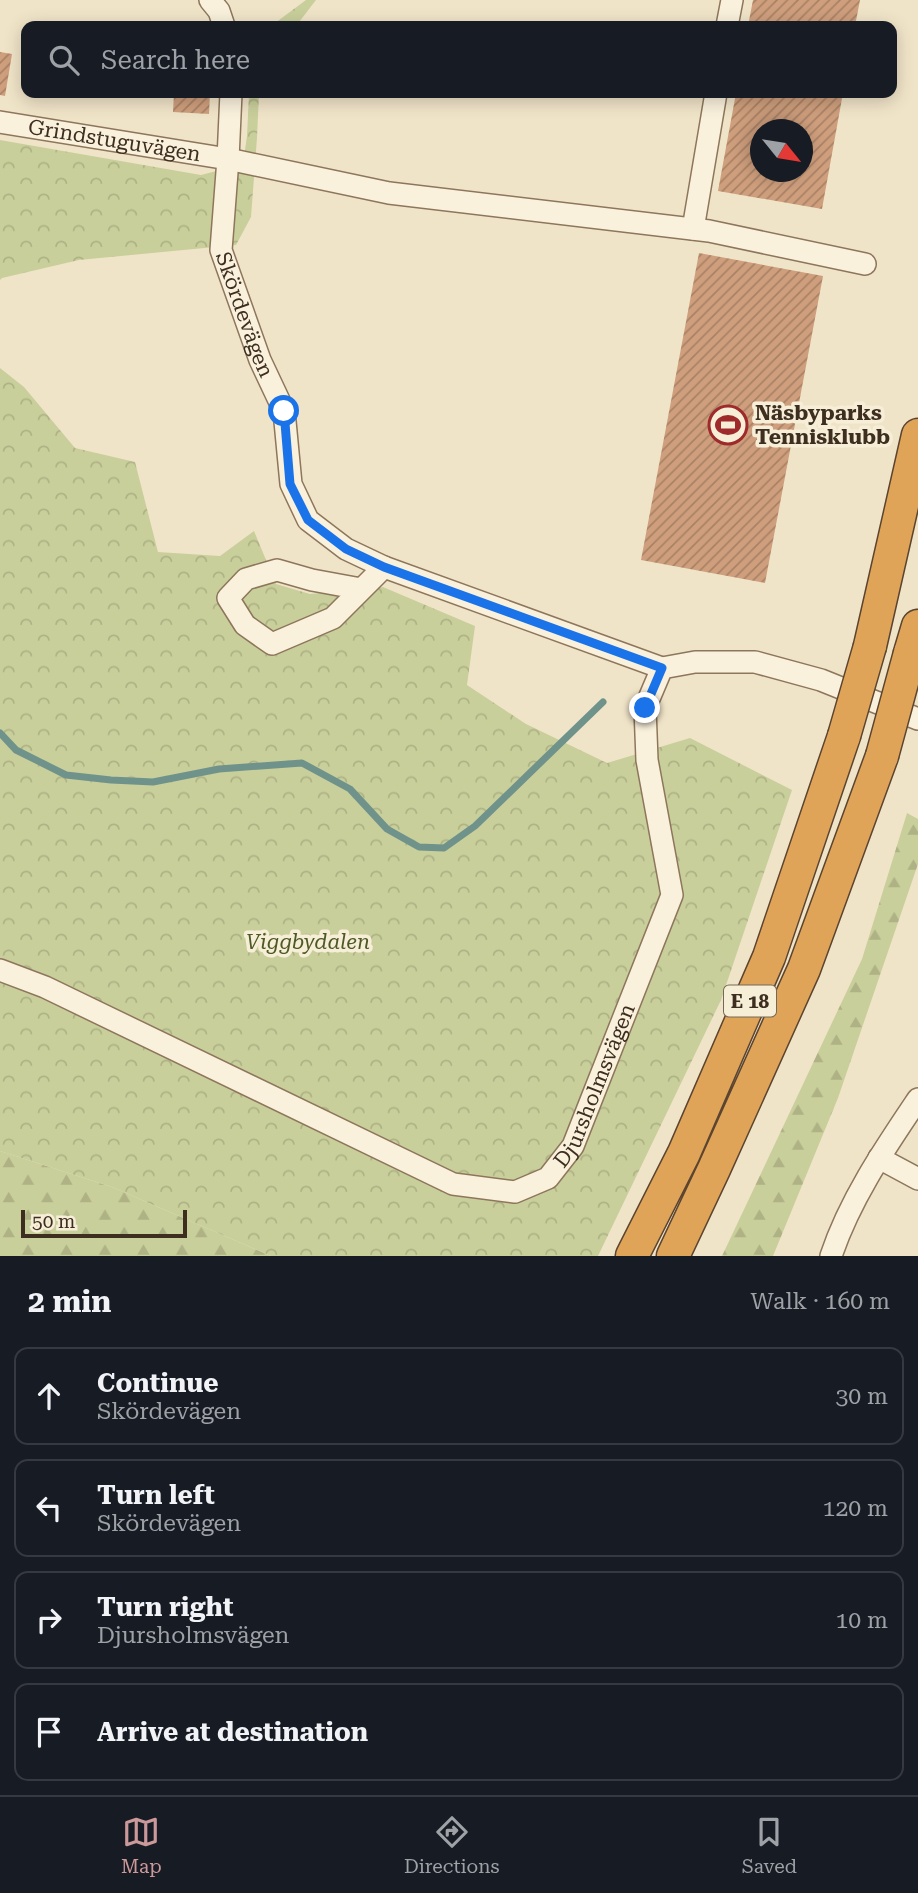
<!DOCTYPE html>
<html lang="en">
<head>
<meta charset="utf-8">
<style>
	:root { --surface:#171b24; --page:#20242c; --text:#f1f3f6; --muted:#9ea1a6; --line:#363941; --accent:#cc999b }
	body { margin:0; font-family:"Roboto Serif",serif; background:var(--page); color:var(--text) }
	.compass { position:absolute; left:750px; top:119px; width:63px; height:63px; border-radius:50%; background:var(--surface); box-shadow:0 4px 18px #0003; rotate:120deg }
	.scale { position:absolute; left:21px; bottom:18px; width:166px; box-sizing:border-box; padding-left:7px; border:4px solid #3d2e20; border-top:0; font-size:19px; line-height:24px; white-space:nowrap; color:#3d2e20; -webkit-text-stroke:5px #f7eed8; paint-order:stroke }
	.stop { position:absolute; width:21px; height:21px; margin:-16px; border:5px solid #1a73e8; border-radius:50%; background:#fff }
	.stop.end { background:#1a73e8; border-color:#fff; box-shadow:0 2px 7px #0008 }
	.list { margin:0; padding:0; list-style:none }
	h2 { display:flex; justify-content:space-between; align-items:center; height:91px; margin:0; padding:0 28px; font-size:30px }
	h2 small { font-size:23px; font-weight:400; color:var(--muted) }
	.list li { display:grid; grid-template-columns:46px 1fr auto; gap:21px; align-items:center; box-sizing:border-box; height:98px; margin:0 14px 14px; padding:0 14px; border:2px solid var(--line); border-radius:14px }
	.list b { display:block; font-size:26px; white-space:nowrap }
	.list p { margin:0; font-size:23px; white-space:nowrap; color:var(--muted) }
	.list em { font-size:23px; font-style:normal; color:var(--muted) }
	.icon { flex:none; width:38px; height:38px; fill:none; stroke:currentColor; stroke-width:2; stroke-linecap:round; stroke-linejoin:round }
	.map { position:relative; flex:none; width:918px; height:1256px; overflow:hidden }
	.search { position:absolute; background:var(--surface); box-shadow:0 4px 18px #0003; left:21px; right:21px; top:21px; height:77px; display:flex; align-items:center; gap:18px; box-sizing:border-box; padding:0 24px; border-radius:14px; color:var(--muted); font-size:26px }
	.sheet { height:539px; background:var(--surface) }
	nav { display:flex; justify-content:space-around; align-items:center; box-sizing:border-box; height:98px; border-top:2px solid var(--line); background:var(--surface); font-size:19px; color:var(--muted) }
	nav a { display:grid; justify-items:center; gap:4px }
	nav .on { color:var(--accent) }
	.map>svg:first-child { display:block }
	.forest { fill:url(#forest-firs) }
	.park { fill:url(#park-crowns) }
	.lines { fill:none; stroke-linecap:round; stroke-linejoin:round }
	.stream { stroke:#6f938a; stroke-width:7 }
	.building { fill:url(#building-hatch); fill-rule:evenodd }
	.minor-casing { stroke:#8d765c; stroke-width:24 }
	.highway-casing { stroke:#5b4430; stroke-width:35 }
	.minor { stroke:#faf1dc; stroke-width:21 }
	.highway { stroke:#e0a458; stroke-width:32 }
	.highway-bridge-casing { stroke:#5b4430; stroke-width:35; stroke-linecap:butt }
	.highway-bridge { stroke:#e0a458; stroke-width:32 }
	.route { stroke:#1a73e8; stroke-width:9 }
	.labels { text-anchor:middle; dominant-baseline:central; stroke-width:7; stroke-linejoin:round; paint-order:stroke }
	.shield { fill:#f7eed8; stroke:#756857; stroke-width:2 }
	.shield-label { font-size:19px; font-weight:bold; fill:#3d2e20 }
	.street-label { font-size:21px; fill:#3d2e20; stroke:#f7eed8 }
	.poi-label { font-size:21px; font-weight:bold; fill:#3d2e20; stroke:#f7eed8; text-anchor:start }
	.park-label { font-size:21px; font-style:italic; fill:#4d5a26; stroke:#f7eed8 }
</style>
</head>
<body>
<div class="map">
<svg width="918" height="1256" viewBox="0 0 918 1256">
	<defs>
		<pattern id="forest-firs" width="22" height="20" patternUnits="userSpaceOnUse" patternTransform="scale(1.75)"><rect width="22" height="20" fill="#c9cf9b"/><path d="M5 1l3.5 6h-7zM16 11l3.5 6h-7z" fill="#aeb285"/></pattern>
		<pattern id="park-crowns" width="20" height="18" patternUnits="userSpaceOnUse" patternTransform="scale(1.75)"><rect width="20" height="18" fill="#c9cf9b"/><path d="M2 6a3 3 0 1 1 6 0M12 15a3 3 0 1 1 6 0" fill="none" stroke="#aeb285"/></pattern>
		<pattern id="building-hatch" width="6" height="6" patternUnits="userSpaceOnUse" patternTransform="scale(1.75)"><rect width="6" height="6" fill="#cf9f7d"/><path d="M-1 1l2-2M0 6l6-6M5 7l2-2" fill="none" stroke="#a98266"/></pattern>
	</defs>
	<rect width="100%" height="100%" fill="#f0e4c8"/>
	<!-- forest -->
	<path class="forest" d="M907 813 918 819V864L838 1098 773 1256H722L862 959Z
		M0 1151 112 1187 271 1256H0Z"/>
	<!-- park -->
	<path class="park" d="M306 0H316L296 26H271Z
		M249 93H259L257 138 251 217 236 245 79 260 2 278 0 280V140L201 175 243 164 247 136Z
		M0 368 24 387 75 448 135 462 158 552 220 556 254 531 276 584 310 594 383 587 475 626 467 685 526 724 607 763 690 738 792 790 721 1000 598 1256H271L112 1187 0 1151Z"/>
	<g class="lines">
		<!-- stream -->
		<path class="stream" d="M0 733 16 750 66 775 111 780 153 782 219 769 302 763 350 789 387 829 419 847 444 848 475 826 603 702"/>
	</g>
	<!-- building -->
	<path class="building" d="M753 0H860L855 26H748Z
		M0 52 12 54 5 96 0 95Z
		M174 93H210L209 114 173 112Z
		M736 93H843L822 209 718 191ZM760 130H802V172H760Z
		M699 253 823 276 765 583 641 560Z"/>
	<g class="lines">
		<defs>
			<g id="minor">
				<path d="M210 0 219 11 224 26"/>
				<path d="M727 26 732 0"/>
				<path id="s1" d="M231 93 228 159 221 250 260 360 284 411 291 484 308 520 346 549 384 567 662 668"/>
				<path id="s2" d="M0 122 228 159 389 193 709 231 865 264"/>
				<path d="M693 229 716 93"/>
				<path d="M361 589 312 580 277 570 246 579 228 598 245 625 272 644 333 618 384 567"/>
				<path id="s3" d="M0 970 45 987 453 1184 515 1192 548 1178 573 1146 672 895 647 760 645 708 662 668 695 662H755L821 680 918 719"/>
				<path d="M879 1158 918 1179"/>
				<path d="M831 1256C850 1199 885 1148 918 1099"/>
			</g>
			<path id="highway" d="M870 646 918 435
				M910 653 918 626
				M632 1256 684 1153 769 957 844 736
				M673 1256 714 1169 804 969 882 756"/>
		</defs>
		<!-- minor casing -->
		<use href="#minor" class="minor-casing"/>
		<!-- highway casing -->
		<use href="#highway" class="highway-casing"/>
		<!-- minor -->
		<use href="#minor" class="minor"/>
		<!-- highway -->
		<use href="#highway" class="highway"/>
		<defs>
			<path id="highway-bridge" d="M844 736 870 646
				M882 756 910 653"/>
		</defs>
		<!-- highway-bridge casing -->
		<use href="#highway-bridge" class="highway-bridge-casing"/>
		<!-- highway-bridge -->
		<use href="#highway-bridge" class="highway-bridge"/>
	</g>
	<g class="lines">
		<!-- route -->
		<path class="route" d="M284 411 290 484 308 520 346 549 384 567 662 668 645 708"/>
	</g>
	<!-- icons -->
	<defs>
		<symbol id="stadium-ring" viewBox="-11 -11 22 22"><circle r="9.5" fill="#f7eed8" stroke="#9e2a2b" stroke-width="1.5"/><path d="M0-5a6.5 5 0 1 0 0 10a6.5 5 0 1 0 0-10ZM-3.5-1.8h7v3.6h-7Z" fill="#9e2a2b"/></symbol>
	</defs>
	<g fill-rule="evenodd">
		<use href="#stadium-ring" x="706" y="403" width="44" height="44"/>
	</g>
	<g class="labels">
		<!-- shield labels -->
		<rect class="shield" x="724" y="985.5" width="52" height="31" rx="5"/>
		<g class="shield-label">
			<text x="750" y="1001">E 18</text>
		</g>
		<!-- street labels -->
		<g class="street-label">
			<text stroke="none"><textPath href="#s2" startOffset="116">Grindstuguvägen</textPath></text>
			<text stroke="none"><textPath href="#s1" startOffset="226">Skördevägen</textPath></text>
			<text stroke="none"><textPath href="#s3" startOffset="704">Djursholmsvägen</textPath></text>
		</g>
		<!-- poi labels -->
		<g class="poi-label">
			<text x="755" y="413">Näsbyparks<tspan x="755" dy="24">Tennisklubb</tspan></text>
		</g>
		<!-- park labels -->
		<g class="park-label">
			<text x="308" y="942">Viggbydalen</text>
		</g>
	</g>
</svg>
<svg class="compass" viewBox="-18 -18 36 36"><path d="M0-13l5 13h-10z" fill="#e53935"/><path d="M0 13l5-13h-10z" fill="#9ea1a6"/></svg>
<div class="scale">50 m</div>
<div class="stop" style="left:284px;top:411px"></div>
<div class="stop end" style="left:645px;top:708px"></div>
<div class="search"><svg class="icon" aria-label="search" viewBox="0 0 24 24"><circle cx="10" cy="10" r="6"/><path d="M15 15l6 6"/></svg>Search here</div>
</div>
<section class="sheet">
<h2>2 min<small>Walk · 160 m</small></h2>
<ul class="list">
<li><svg class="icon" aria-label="ahead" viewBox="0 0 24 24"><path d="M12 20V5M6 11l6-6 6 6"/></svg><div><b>Continue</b><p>Skördevägen</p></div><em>30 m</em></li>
<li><svg class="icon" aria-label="left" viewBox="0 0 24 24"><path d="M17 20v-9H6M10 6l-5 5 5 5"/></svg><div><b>Turn left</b><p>Skördevägen</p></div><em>120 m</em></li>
<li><svg class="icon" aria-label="right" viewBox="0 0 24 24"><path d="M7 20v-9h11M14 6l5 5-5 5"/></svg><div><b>Turn right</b><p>Djursholmsvägen</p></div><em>10 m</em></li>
<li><svg class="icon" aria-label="arrive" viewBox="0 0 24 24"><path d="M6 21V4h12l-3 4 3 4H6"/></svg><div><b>Arrive at destination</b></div></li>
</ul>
</section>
<nav>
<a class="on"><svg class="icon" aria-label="map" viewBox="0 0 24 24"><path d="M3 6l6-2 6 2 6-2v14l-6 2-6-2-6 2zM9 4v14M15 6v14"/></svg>Map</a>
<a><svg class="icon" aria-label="directions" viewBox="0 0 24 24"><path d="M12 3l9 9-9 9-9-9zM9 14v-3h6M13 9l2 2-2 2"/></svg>Directions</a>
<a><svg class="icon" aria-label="saved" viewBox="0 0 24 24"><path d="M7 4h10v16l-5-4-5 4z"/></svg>Saved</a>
</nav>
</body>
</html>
